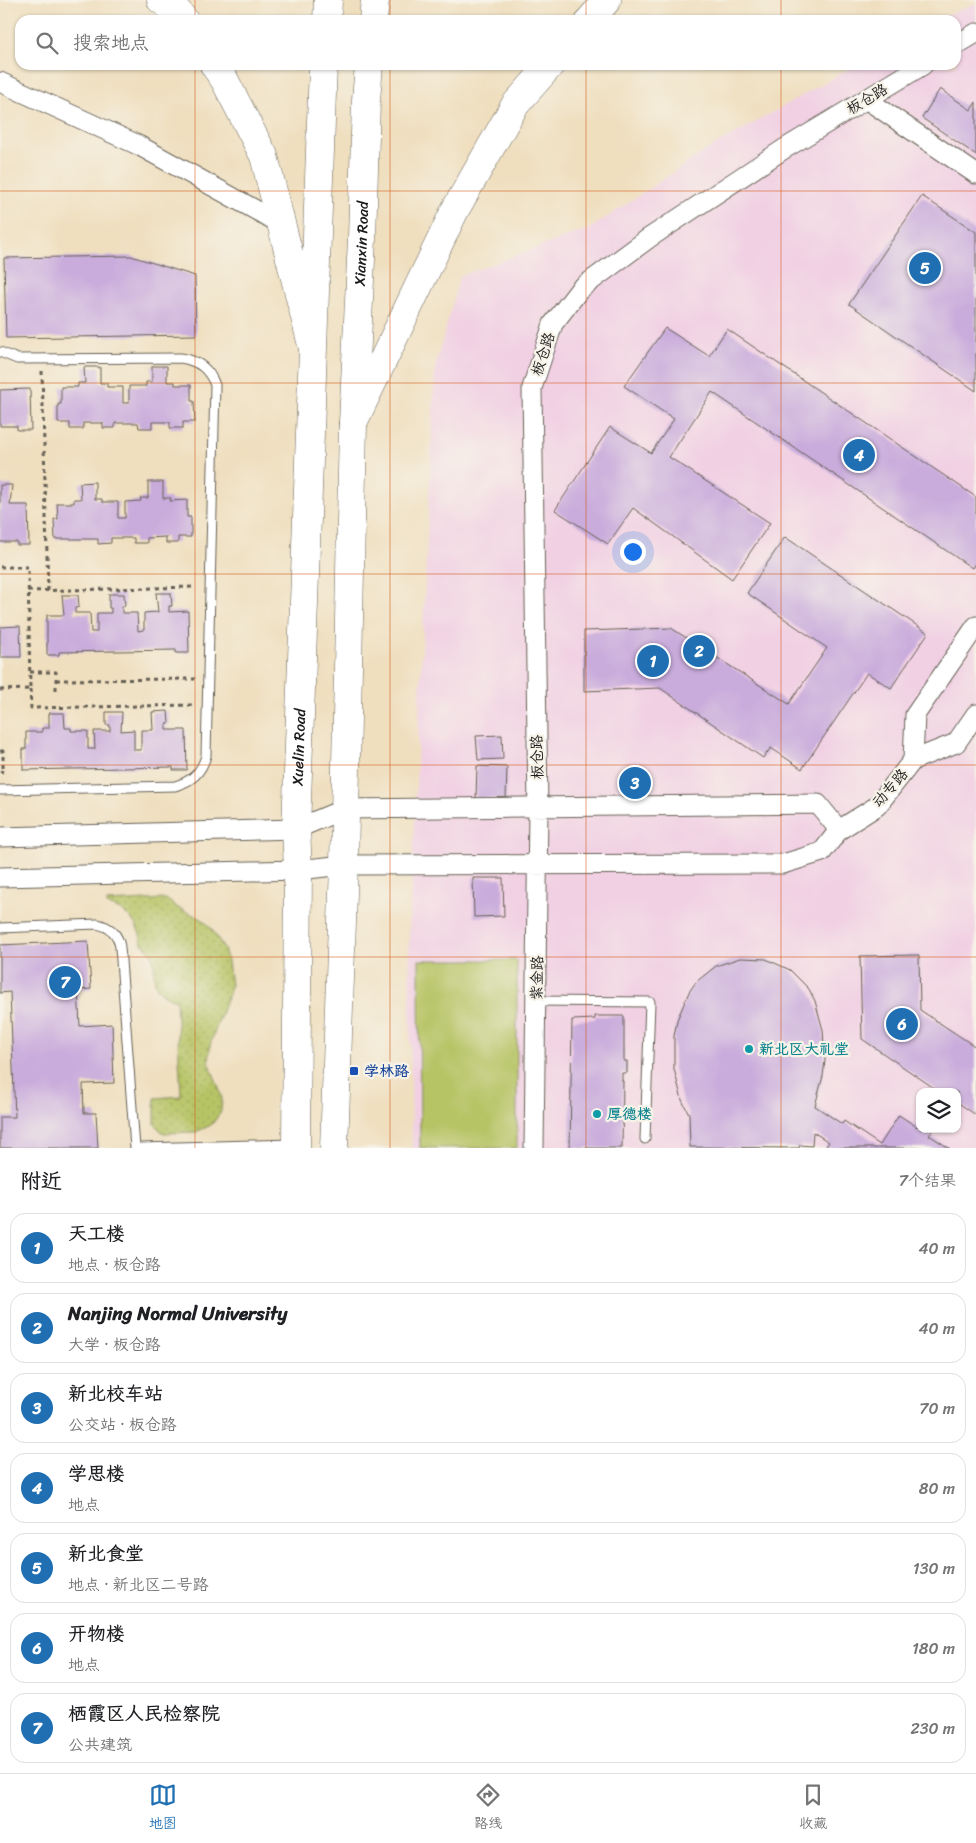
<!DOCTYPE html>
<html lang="zh">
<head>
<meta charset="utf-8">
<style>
	:root { --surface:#fff; --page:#f6f6f6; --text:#202124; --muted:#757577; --line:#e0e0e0; --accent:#1f6fb2 }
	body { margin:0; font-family:Sriracha,"LXGW WenKai TC",sans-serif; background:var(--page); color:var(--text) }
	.controls { position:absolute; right:15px; bottom:15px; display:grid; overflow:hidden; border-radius:10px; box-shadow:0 1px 4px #0004 }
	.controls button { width:45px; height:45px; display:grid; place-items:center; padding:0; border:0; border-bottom:1px solid var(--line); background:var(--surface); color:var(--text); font:25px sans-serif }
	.you { position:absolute; left:632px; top:551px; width:18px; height:18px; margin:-12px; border:4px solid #fff; border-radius:50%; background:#1a73e8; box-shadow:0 0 0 8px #1a73e833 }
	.badge { display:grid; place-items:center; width:32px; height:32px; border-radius:50%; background:var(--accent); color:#fff; font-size:16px; font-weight:700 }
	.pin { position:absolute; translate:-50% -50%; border:2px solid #fff; box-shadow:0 1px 5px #0006 }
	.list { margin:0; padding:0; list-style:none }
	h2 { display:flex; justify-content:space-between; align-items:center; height:65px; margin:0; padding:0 20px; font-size:21px }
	h2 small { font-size:16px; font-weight:400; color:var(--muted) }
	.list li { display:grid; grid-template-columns:32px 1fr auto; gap:15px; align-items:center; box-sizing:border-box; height:70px; margin:0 10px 10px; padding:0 10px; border:1px solid var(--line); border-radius:15px }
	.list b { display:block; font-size:19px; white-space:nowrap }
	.list p { margin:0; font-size:16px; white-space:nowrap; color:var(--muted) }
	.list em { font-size:16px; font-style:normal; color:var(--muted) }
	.icon { flex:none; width:28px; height:28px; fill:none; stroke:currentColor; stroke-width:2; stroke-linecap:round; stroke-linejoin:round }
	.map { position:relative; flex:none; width:976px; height:1148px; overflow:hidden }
	.search { position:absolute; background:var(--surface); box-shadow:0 1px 4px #0004; left:15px; right:15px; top:15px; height:55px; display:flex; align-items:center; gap:12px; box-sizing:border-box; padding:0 18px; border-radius:15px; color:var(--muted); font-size:19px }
	.sheet { height:625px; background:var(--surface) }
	nav { display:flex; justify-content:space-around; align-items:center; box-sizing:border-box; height:70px; border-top:1px solid var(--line); background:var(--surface); font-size:14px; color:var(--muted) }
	nav a { display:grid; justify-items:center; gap:2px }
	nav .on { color:var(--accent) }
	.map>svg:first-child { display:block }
	.built { fill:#f1d0e3; fill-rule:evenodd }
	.grass { fill:url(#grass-dots); stroke:#6a7041 }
	.green { fill:#b7c466; stroke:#6a7041 }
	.building { fill:#c9acdc }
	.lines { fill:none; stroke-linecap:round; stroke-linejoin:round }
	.lane-casing { stroke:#666055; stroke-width:11 }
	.street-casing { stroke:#666055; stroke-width:21 }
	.primary-casing { stroke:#666055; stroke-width:29 }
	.highway-casing { stroke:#666055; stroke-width:29 }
	.path { stroke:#666055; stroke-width:3; stroke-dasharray:4 4; stroke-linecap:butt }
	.lane { stroke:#fff; stroke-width:9 }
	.street { stroke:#fff; stroke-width:19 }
	.primary { stroke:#fff; stroke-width:28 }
	.highway { stroke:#fff; stroke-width:28 }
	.grid { fill:none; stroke:#d4530e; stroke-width:1; stroke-opacity:0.55 }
	.culture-dot { fill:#0f9aa8; stroke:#f7f3e8; stroke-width:2 }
	.transit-dot { fill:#1a4fb4; stroke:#f7f3e8; stroke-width:2 }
	.labels { text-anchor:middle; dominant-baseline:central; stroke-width:4.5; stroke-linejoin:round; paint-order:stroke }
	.street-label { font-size:15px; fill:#1c1c1c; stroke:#f7f3e8 }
	.culture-label { font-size:15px; font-weight:bold; fill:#0d838f; stroke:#f7f3e8; text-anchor:start }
	.transit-label { font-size:15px; font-weight:bold; fill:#164399; stroke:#f7f3e8; text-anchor:start }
</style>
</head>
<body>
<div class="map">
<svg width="976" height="1148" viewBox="0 0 976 1148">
	<defs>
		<pattern id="grass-dots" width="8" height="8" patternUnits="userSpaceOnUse" patternTransform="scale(1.25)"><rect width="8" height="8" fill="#b7c466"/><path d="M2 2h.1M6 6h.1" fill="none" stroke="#9da858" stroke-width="1.8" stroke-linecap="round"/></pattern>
	</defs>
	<rect width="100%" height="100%" fill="#f7f3e8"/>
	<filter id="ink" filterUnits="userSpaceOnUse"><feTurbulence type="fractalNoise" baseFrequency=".02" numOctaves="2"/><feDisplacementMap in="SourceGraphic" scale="10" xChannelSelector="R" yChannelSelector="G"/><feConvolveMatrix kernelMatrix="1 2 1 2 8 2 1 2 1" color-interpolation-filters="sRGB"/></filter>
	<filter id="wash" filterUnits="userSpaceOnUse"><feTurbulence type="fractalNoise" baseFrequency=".0096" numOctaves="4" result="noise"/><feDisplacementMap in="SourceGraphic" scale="20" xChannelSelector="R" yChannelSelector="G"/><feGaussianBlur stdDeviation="1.12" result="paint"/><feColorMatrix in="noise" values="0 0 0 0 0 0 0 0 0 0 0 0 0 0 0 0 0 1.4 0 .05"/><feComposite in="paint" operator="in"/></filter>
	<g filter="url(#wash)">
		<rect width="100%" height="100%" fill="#efdfbf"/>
		<!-- built -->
		<path class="built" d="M976 3V1148H412L409 936 435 367 460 276 591 228 705 151 856 65H956V20H937ZM920 1092H957V1129H920Z"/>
		<!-- grass -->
		<path class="grass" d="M166 899 178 908 202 919 211 928 224 949 228 961 231 986 210 1045 209 1063 218 1085 222 1099 221 1111 216 1119 211 1125 196 1132 164 1133 160 1130 155 1124V1098L181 1096 176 1000C137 988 168 961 142 944 139 923 127 910 107 905V902Z"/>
		<!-- green -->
		<path class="green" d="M419 960H517V1148H420Z"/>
		<g id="blocks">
			<!-- building -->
			<path class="building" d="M940 89 971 110 976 102V155L922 118Z
				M922 196 976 232V391L849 304Z
				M131 256 195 276 196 335 6 338 4 258Z
				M665 328 709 356 727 329 976 497V562L972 568 712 392 669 457 770 523 732 579 633 508 608 544 555 510 610 427 651 453 674 419 624 386Z
				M152 366H167V382H175V385H191V401H194L195 422H183V428H170V422H152V428H139L138 423H115V428H103V423H83V429H70V423H58V404H61V387H78V383H85L84 367H100V383H107V387H123V403H129V386H146V382H152Z
				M30 389 31 430H17V426H0V390Z
				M95 482V499H102V502H118V518H125V502L141 501 140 498H148V482H163V498H171L170 501 187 500V517H191V537H178V543H166V537L147 538V543H134V538H111V543L98 544V539H55L54 519H58L57 503H74V499H81L80 483Z
				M0 485H12L10 505H28L29 545H17V542H0Z
				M785 537 928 633 891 688 867 673 802 769 771 748 763 758 660 688 584 691V631L671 628 789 704 827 648 747 593Z
				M156 593H171L172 606H169V612L188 611 189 653H176V650L59 652V655H47V615H64L62 595H78L79 607 75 608V613H90L91 632H97V613H111V608H109V594H124L125 606H122V613H137L138 631 144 630V613L158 612Z
				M20 626 21 657H0V627Z
				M168 711 169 724H166V730H186L187 770H173V767L23 770V749H26V732H42V728H49V713H64L65 728H71V731H88V749H95L94 731H110V725H106V712H122L121 731 134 730V750H141V730H153L152 712Z
				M502 735 503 759 478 760 476 736Z
				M477 766 507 767 506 799 476 798Z
				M473 878H503L504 916 474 917Z
				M88 941 91 989 78 990 80 1026 112 1024 114 1083 83 1084 84 1113H96L98 1148H0V1117H15L10 992 0 993V945Z
				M919 955 920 1010 976 1047V1115L957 1102V1092H940L862 1039 860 956Z
				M740 958 766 959 790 970 809 989 815 1001 823 1030 825 1061 823 1076 815 1106 842 1124 844 1121 880 1145 899 1115 917 1127 920 1122V1129H933L929 1135 949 1148H825L829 1142 813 1132 812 1146 800 1145 799 1148 690 1147 689 1114 682 1100 674 1069V1036L677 1020 689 992 696 982 716 966Z
				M595 1016H624V1061H627V1073H622V1081H623L622 1148H570L572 1020 595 1019Z"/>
		</g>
	</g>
	<g filter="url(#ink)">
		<use href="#blocks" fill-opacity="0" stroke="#666055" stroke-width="1"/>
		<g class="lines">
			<defs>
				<path id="lane" d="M0 352 17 359 181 358C199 361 209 369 215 385L206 756C201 773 192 781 175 786L0 790
					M0 928 97 924C111 927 118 934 120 947L135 1148
					M536 1001 650 1002 645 1139
					M141 1148 293 1144"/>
				<path id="street" d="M956 45 976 33
					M0 82 138 145 281 224
					M866 99 976 174
					M913 760 915 715 976 626
					M913 760 956 743 976 714
					M0 837 296 829 344 809 818 804 839 830
					M0 877 298 870 344 865 783 864 822 852 839 830 877 806 913 760
					M534 1148 538 808 532 388 553 324 580 289 649 238 784 149 923 65"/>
				<g id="primary">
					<path d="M327 20 328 0"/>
					<path d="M373 20 375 0"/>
					<path id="s1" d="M296 1148 298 870 296 829 323 65"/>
					<path id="s2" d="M334 1148 344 865 353 423 362 239 366 100 369 65"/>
				</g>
				<path id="highway" d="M161 0 178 12 184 20
					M590 20 607 0
					M214 65 224 79 264 156 312 345
					M353 423 455 210 515 105 550 65"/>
			</defs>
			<!-- lane casing -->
			<use href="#lane" class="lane-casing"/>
			<!-- street casing -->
			<use href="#street" class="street-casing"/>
			<!-- primary casing -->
			<use href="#primary" class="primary-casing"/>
			<!-- highway casing -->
			<use href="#highway" class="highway-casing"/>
			<!-- path -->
			<path class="path" d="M42 371 48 591
				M0 567H28L30 689 0 690
				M28 591 195 587
				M30 672H56V693
				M56 680 195 679
				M30 689 31 708 194 705
				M0 751H3V772L0 771"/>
			<!-- lane -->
			<use href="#lane" class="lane"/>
			<!-- street -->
			<use href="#street" class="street"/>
			<!-- primary -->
			<use href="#primary" class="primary"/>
			<!-- highway -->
			<use href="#highway" class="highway"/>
		</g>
	</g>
	<!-- grid -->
	<path class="grid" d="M195 0V20M390 0V20M586 0V20M781 0V20M195 65V1148M390 65V1148M586 65V1148M781 65V1148M0 191H976M0 383H976M0 574H976M0 765H976M0 957H976"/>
	<!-- markers -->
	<g class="culture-dot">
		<circle cx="749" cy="1049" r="5"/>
		<circle cx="597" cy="1114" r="5"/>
	</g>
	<rect class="transit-dot" x="349" y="1066" width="10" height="10" rx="2.5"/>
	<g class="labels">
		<!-- street labels -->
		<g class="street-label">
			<text transform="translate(867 99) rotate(-31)">板仓路</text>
			<text stroke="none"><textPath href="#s2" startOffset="905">Xianxin Road</textPath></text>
			<text transform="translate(543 354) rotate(-72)">板仓路</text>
			<text stroke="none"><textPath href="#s1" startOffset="401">Xuelin Road</textPath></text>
			<text transform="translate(537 757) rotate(-91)">板仓路</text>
			<text transform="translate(890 788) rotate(-49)">动专路</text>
			<text transform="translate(537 978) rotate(-89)">紫金路</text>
		</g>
		<!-- culture labels -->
		<g class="culture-label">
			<text x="759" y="1049">新北区大礼堂</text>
			<text x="607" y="1114">厚德楼</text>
		</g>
		<!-- transit labels -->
		<g class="transit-label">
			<text x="364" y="1071">学林路</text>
		</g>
	</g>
</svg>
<div class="controls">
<button><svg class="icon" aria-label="layers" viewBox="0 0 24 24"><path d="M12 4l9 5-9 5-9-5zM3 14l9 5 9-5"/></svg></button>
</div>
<div class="you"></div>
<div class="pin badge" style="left:653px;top:661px">1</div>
<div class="pin badge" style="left:699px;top:651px">2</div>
<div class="pin badge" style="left:635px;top:783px">3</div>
<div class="pin badge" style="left:859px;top:455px">4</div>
<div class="pin badge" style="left:925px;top:268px">5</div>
<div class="pin badge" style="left:902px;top:1024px">6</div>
<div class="pin badge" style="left:65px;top:982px">7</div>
<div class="search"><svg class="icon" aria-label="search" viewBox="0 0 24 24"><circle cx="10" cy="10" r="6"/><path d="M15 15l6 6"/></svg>搜索地点</div>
</div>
<section class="sheet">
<h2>附近<small>7个结果</small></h2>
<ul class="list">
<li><span class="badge">1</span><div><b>天工楼</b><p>地点 · 板仓路</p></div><em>40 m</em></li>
<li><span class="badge">2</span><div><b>Nanjing Normal University</b><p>大学 · 板仓路</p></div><em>40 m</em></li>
<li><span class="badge">3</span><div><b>新北校车站</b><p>公交站 · 板仓路</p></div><em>70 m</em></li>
<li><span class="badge">4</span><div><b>学思楼</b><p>地点</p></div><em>80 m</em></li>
<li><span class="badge">5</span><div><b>新北食堂</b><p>地点 · 新北区二号路</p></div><em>130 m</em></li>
<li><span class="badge">6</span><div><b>开物楼</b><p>地点</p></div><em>180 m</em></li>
<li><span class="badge">7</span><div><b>栖霞区人民检察院</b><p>公共建筑</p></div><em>230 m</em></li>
</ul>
</section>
<nav>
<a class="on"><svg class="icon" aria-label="map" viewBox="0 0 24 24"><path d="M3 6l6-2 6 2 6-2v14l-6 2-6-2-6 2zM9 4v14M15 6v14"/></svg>地图</a>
<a><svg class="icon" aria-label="directions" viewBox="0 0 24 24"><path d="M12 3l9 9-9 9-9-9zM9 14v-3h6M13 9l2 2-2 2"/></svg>路线</a>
<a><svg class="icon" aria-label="saved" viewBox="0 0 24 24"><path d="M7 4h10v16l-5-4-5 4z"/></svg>收藏</a>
</nav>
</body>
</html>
